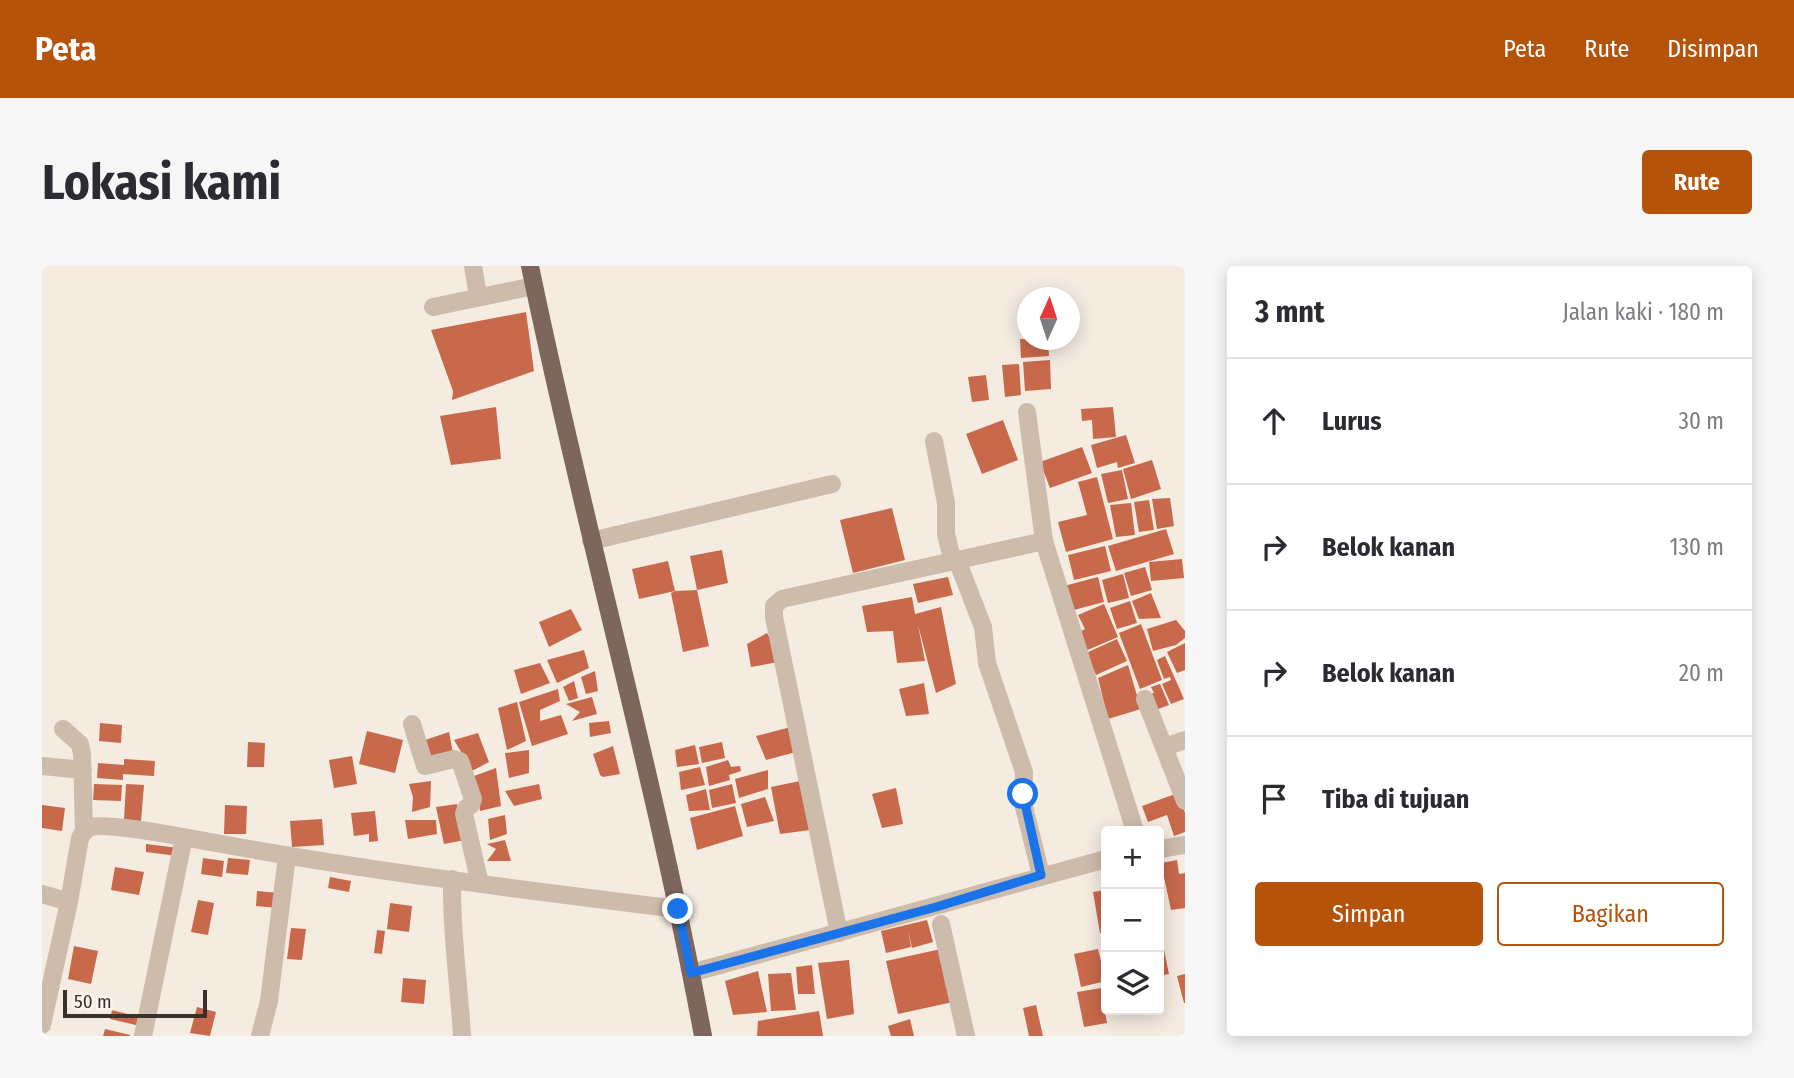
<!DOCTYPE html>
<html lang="id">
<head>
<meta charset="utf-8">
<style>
	:root { --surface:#fff; --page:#f7f7f7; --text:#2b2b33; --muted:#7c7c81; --line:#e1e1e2; --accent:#b45309 }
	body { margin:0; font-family:"Fira Sans Condensed",sans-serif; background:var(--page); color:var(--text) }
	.controls { position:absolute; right:21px; bottom:21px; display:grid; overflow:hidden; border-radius:7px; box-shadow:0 4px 18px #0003 }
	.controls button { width:63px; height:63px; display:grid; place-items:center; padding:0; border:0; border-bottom:2px solid var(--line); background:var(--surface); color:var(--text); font:35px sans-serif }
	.compass { position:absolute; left:975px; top:21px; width:63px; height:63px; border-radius:50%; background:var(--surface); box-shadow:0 4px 18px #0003; rotate:3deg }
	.scale { position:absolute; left:21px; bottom:18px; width:144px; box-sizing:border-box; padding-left:7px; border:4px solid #3b302b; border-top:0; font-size:19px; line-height:24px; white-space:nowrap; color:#3b302b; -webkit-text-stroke:5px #fbf5ee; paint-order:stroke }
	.stop { position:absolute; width:21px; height:21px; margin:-16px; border:5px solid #1a73e8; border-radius:50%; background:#fff }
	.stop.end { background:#1a73e8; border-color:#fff; box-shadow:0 2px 7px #0008 }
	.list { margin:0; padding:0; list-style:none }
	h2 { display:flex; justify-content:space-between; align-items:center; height:91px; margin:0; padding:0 28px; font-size:30px }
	h2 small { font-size:23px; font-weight:400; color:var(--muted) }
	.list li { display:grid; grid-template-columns:46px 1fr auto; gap:21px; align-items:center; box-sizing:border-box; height:126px; padding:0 28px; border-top:2px solid var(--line) }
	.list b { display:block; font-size:26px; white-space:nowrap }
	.list em { font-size:23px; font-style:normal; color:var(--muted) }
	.actions { display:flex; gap:14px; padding:21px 28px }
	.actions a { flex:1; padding:16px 0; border:2px solid var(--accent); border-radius:7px; text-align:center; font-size:24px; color:var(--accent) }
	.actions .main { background:var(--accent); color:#fff }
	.icon { flex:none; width:38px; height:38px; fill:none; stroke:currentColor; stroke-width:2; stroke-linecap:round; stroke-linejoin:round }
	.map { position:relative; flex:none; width:1143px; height:770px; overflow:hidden; border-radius:7px }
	header { display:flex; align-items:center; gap:42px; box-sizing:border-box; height:98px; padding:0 35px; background:var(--accent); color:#fff }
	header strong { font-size:33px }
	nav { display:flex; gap:38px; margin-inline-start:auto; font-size:24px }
	.intro { display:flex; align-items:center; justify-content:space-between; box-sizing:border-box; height:168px; padding:0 42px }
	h1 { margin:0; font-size:49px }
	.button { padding:18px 32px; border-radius:7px; background:var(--accent); color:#fff; font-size:24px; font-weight:700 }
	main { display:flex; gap:42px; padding:0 42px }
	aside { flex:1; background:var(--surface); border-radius:7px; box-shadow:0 4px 18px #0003 }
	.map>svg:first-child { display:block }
	.building { fill:#c8694b }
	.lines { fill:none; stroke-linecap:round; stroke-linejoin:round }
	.minor { stroke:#cdbbac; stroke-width:18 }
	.major { stroke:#7d675c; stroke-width:18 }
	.route { stroke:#1a73e8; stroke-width:9 }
</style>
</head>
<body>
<header>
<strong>Peta</strong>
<nav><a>Peta</a><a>Rute</a><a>Disimpan</a></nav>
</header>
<div class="intro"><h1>Lokasi kami</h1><a class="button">Rute</a></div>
<main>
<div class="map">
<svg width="1143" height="770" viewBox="0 0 1143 770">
	<rect width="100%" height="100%" fill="#f4ebe1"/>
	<!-- building -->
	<path class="building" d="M484 46 492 105 410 134 411 125 389 64Z
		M978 73 1006 74 1007 90 979 92Z
		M1008 94 1009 123 983 125 981 96Z
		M977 98 979 129 963 131 960 99Z
		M944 109 947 134 930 136 926 111Z
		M454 141 459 193 409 199 398 150Z
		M1071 141 1074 171 1051 173 1050 154 1040 155 1039 143Z
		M961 154 976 194 940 208 924 168Z
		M1084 169 1093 197 1076 202 1075 196 1055 202 1049 179Z
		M1040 181 1050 207 1008 222 998 196Z
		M1110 194 1119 223 1089 233 1081 203Z
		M1080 204 1086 233 1066 237 1059 208Z
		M1055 211 1071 273 1024 286 1016 256 1045 249 1036 216Z
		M1128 232 1132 260 1115 263 1110 233Z
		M1107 234 1112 264 1097 266 1092 236Z
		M1089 237 1093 269 1074 271 1068 239Z
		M850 242 863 294 811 307 798 254Z
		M1124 263 1132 288 1074 305 1066 280Z
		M1063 280 1069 305 1032 314 1026 289Z
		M680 284 686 317 655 324 667 380 641 386 629 327 633 325 597 333 590 303 626 295 633 325 655 324 648 290Z
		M1140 293 1142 312 1109 315 1107 296Z
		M1103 301 1110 324 1089 330 1082 307Z
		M1081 308 1087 332 1066 337 1060 314Z
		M906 311 911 329 876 337 871 318Z
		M1056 311 1062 336 1028 345 1022 320Z
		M1109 327 1119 352 1097 353 1090 335Z
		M870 331 873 348 899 341 914 418 894 427 876 359 883 395 855 397 851 365 825 366 820 340Z
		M1088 335 1095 357 1075 363 1068 342Z
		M1062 338 1076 371 1043 385 1035 367 1043 363 1036 349Z
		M529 343 540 364 507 381 497 356Z
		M1134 354 1143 365V372L1134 379 1111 385 1105 363Z
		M1099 358 1120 414 1098 423 1077 367Z
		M725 367 742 395 709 401 705 378Z
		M1075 373 1085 395 1054 409 1044 387Z
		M1143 377V404L1135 407 1125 386Z
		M542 384 547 402 515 417 505 394Z
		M1123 390 1142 433 1129 438 1120 418 1129 414 1128 411 1122 413 1115 394Z
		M498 397 508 417 479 428 472 404Z
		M1086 399 1099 443 1066 453 1056 412Z
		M553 405 556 425 544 428 539 411Z
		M532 415 536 432 527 435 521 421Z
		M882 417 887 448 864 450 857 423Z
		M1118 418 1127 439 1111 445 1105 429 1112 427 1109 421Z
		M516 423 518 435 498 444V455L519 449 526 468 490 480 477 436Z
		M550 431 555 448 530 455 538 446 524 438Z
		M475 436 484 475 465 484 456 442Z
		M567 455 569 467 548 471 547 457Z
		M58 457 80 459 79 477 57 475Z
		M749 461 754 486 724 494 714 470Z
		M325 465 361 474 353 507 317 498Z
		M407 466 411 487 387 496 380 475Z
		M436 467 447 496 426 507 428 501 412 474Z
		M206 476 223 477 222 501H205Z
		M680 476 683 492 660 497 657 481Z
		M653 479 657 498 635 501 633 484Z
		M571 480 578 508 561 511 558 509 551 488Z
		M487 484V507L467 512 463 487Z
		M310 490 315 518 292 522 287 494Z
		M82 493 113 495 112 510 81 508V514L55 512 56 497 82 499Z
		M686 494 689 501 698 500 699 505 687 509 688 514 667 520 664 501Z
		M658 501 663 519 639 524 637 506Z
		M454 502 459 540 438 545 432 510Z
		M726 504V523L697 532 693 513Z
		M389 515 388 541 370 546 371 531 367 518Z
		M758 515 768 564 738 568 729 521Z
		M52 518 80 519 79 535 51 534Z
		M84 518 102 519 99 555 82 554Z
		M497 518 500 533 472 540 463 525Z
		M690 518 694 537 670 542 667 524Z
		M854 522 861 558 840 562 830 528Z
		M664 523 668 544 647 545 644 529Z
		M1136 527 1143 547V566L1132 570 1125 549 1106 556 1100 540Z
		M723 531 732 555 705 561 699 538Z
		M415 538 423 574 402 578 394 541Z
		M0 539 23 542 20 565 0 562Z
		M183 539 205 540 204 568H182Z
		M693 540 701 570 655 584 648 552Z
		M333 545 336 575 327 576V568L312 570 309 547Z
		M463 549 465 568 448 574 446 553Z
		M280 553 282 579 250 581 248 555Z
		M363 554H394L395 568 366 573Z
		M463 574 469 595H445L454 583 445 578Z
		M104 578 137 582 136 590 104 586Z
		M161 592 182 595 180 611 159 608Z
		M186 592 208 594 206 609 184 607Z
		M1135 594 1137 608 1143 607V642L1129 644 1119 597Z
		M73 601 102 606 97 629 69 624Z
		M288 611 309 615 307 626 286 622Z
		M1064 624V666L1058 667 1051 626Z
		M215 625 237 627 236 642 214 640Z
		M156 634 172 637 166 669 149 666Z
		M348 637 370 640 367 666 345 663Z
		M885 654 891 676 870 682 866 664 869 681 844 687 839 665Z
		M249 662 264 663 260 694 245 693Z
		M335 664 343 665 340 688 332 687Z
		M32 680 56 685 49 718 26 713Z
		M899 683 911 736 856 748 844 695Z
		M1056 683 1064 715 1039 721 1032 688Z
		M1122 684 1127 708 1117 710V686Z
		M807 694 812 748 785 753 776 697Z
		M770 699 773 728H756L754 701Z
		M716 705 725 746 691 749 683 715Z
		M749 707 754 744 729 745 726 708Z
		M1143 708V737H1142L1135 710Z
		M361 712 384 714 382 738 359 736Z
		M1059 722 1065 757 1042 761 1035 726Z
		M994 739 1001 770H987L981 742Z
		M155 741 174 746 168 770 148 767Z
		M70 744 97 751 94 759 68 753Z
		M777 745 781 770H715L716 755Z
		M868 753 872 770H849L846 760Z
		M63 763 88 769V770H61Z"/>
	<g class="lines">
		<!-- minor -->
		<path class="minor" d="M431 0 436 30
			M391 41 492 20
			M985 146 1002 275
			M892 175 904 237V268L911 296
			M549 275 790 218
			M915 294 941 361 945 397 982 506 981 537 999 609
			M1103 433 1143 535
			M370 458 383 500 412 493 418 495 431 533 429 539 424 542 422 548 438 618
			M21 463 38 478 40 488 42 564
			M1123 481 1143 474
			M0 500 41 504
			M1117 583 1143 579
			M410 613C409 667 417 717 420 770
			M0 628 27 636
			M899 658 924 770
			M797 667 732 351V340L740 333 1002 275 1093 565
			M649 707 1064 593
			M0 759 27 636 38 572C41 567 43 563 49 561 68 556 151 573 174 577 327 605 482 624 636 643
			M101 770 142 571
			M218 770 227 735 245 590"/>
		<!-- major -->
		<path class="major" d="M488 0C541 258 613 511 661 770"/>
	</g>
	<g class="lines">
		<!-- route -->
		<path class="route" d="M636 643 649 707 894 641 999 609 981 528"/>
	</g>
</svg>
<div class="controls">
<button>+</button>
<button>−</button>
<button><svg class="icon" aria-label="layers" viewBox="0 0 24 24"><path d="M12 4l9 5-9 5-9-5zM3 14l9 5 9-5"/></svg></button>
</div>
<svg class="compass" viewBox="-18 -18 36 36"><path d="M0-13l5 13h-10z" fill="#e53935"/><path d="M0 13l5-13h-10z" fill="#7c7c81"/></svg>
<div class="scale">50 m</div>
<div class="stop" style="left:981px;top:528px"></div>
<div class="stop end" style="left:636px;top:643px"></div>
</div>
<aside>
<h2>3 mnt<small>Jalan kaki · 180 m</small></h2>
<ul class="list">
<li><svg class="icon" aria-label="ahead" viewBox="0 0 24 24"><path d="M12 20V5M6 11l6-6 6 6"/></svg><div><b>Lurus</b></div><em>30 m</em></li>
<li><svg class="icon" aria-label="right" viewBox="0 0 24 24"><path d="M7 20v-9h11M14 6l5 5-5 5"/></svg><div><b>Belok kanan</b></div><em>130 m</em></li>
<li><svg class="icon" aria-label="right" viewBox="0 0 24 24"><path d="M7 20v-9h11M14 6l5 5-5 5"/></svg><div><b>Belok kanan</b></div><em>20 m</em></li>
<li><svg class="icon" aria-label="arrive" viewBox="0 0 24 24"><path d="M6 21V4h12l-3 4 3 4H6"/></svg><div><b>Tiba di tujuan</b></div></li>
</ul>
<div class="actions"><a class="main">Simpan</a><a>Bagikan</a></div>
</aside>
</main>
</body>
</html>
